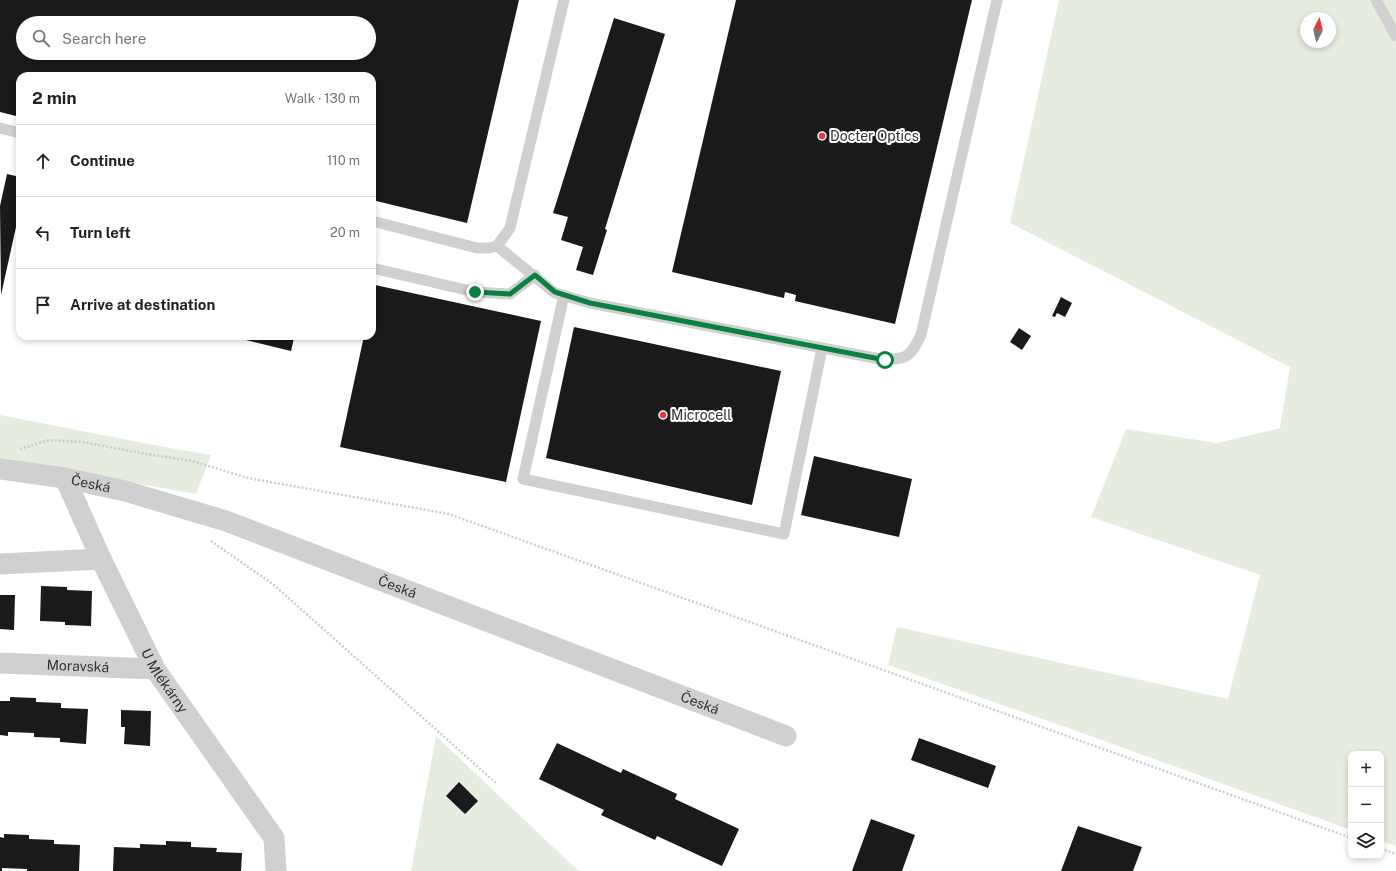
<!DOCTYPE html>
<html lang="en">
<head>
<meta charset="utf-8">
<style>
	:root { --surface:#fff; --page:#f2f2f2; --text:#222; --muted:#767676; --line:#e0e0e0 }
	body { margin:0; font-family:"Public Sans",sans-serif; background:var(--page); color:var(--text) }
	.controls { position:absolute; right:12px; bottom:12px; display:grid; overflow:hidden; border-radius:8px; box-shadow:0 2px 6px #0003 }
	.controls button { width:36px; height:36px; display:grid; place-items:center; padding:0; border:0; border-bottom:1px solid var(--line); background:var(--surface); color:var(--text); font:20px sans-serif }
	.compass { position:absolute; left:1300px; top:12px; width:36px; height:36px; border-radius:50%; background:var(--surface); box-shadow:0 2px 6px #0003; rotate:7deg }
	.stop { position:absolute; width:12px; height:12px; margin:-9px; border:3px solid #0b8043; border-radius:50%; background:#fff }
	.stop.end { background:#0b8043; border-color:#fff; box-shadow:0 1px 4px #0008 }
	.list { margin:0; padding:0; list-style:none }
	h2 { display:flex; justify-content:space-between; align-items:center; height:52px; margin:0; padding:0 16px; font-size:17px }
	h2 small { font-size:13px; font-weight:400; color:var(--muted) }
	.list li { display:grid; grid-template-columns:26px 1fr auto; gap:12px; align-items:center; box-sizing:border-box; height:72px; padding:0 16px; border-top:1px solid var(--line) }
	.list b { display:block; font-size:15px; white-space:nowrap }
	.list em { font-size:13px; font-style:normal; color:var(--muted) }
	.icon { flex:none; width:22px; height:22px; fill:none; stroke:currentColor; stroke-width:2; stroke-linecap:round; stroke-linejoin:round }
	.map { position:relative; flex:none; width:1396px; height:871px; overflow:hidden }
	.search { position:absolute; background:var(--surface); box-shadow:0 2px 6px #0003; left:16px; top:16px; width:360px; height:44px; display:flex; align-items:center; gap:10px; box-sizing:border-box; padding:0 14px; border-radius:22px; color:var(--muted); font-size:15px }
	.panel { position:absolute; background:var(--surface); box-shadow:0 2px 6px #0003; left:16px; top:72px; width:360px; height:268px; border-radius:12px }
	.map>svg:first-child { display:block }
	.green { fill:#e6ecdf; fill-rule:evenodd }
	.building { fill:#1a1a1a; fill-rule:evenodd }
	.lines { fill:none; stroke-linecap:round; stroke-linejoin:round }
	.path { stroke:#cdcdcd; stroke-width:2.5; stroke-dasharray:2 2; stroke-linecap:butt }
	.service { stroke:#d0d0d0; stroke-width:11 }
	.minor { stroke:#d0d0d0; stroke-width:21 }
	.route { stroke:#0b8043; stroke-width:5 }
	.poi-dot { fill:#e63946; stroke:#fff; stroke-width:1.5 }
	.labels { text-anchor:middle; dominant-baseline:central; stroke-width:4; stroke-linejoin:round; paint-order:stroke }
	.poi-label { font-size:14px; fill:#333; stroke:#fff; text-anchor:start }
	.street-label { font-size:14px; fill:#333; stroke:#fff }
</style>
</head>
<body>
<div class="map">
<svg width="1396" height="871" viewBox="0 0 1396 871">
	<rect width="100%" height="100%" fill="#fff"/>
	<!-- green -->
	<path class="green" d="M1059 0H1396V846L1381 841V754H1351V830L1071 729 888 665 897 627 1228 699 1260 575 1091 517 1126 429 1217 443 1280 428 1290 367 1010 223ZM1306 18H1330V42H1306Z
		M0 415 159 446 211 455 196 494 0 459Z
		M436 736 572 865 580 871H411Z"/>
	<!-- building -->
	<path class="building" d="M0 0H519L467 223 372 200V76H20V117L0 112ZM23 23H369V53H23Z
		M736 0H972L895 324 795 301 796 295 785 292 784 298 672 272Z
		M614 18 665 34 605 229 607 230 593 275 576 270 583 247 561 240 568 217 553 213Z
		M7 174 20 177V209L1 295 0 206Z
		M375 285 541 321 506 482 340 447 364 336H372V301Z
		M1061 297 1072 303 1065 317 1057 313 1055 317 1052 316Z
		M574 327 781 371 752 505 546 458Z
		M1019 328 1031 336 1022 350 1010 342Z
		M230 336H309L308 338 304 337 303 340 294 338 291 351Z
		M814 456 912 479 899 537 801 515Z
		M41 586 67 587V590L92 591 91 626 65 625V622L40 621Z
		M0 595H15L14 630 0 629Z
		M10 697 36 698V702L61 703V708L88 709 86 744 60 742V738L34 737V733L8 732V736L0 735V701H10Z
		M121 710 151 711 150 746 124 744 125 727H121Z
		M919 738 996 766 988 788 911 760Z
		M557 743 621 773 623 769 677 794 675 799 739 829 722 866 657 836 655 840 601 815 604 810 539 779Z
		M459 782 478 801 465 814 446 796Z
		M871 819 915 835 902 871H852Z
		M1078 826 1142 847 1133 871H1061Z
		M4 834 29 835V839L54 840V844L80 845 79 871H27V869L2 868V871H0V837L4 838Z
		M166 841 191 842V847L217 848 216 852 242 853 241 871H113L114 847 140 848V844L166 845Z"/>
	<g class="lines">
		<!-- path -->
		<path class="path" d="M20 449 49 440 83 442 146 454 192 461 248 478 449 514 1351 838
			M211 541 274 585 497 784
			M1381 849 1396 854"/>
		<!-- service -->
		<path class="service" d="M1376 0 1396 36
			M0 128 20 133
			M372 221 477 248H489L497 246 510 228 564 0
			M497 246 555 293 590 303 885 360C909 358 910 357 921 335L997 0
			M372 268 475 292 510 294 535 275
			M564 295 523 479 784 534 822 348"/>
		<!-- minor -->
		<g class="minor">
			<path id="s1" d="M0 469 65 478 125 491 226 521 786 736"/>
			<path id="s2" d="M65 478 101 559 155 669 274 838 276 871"/>
			<path d="M0 564 101 559"/>
			<path id="s3" d="M0 663 155 669"/>
		</g>
	</g>
	<g class="lines">
		<!-- route -->
		<path class="route" d="M475 292 510 294 535 275 555 292 590 303 885 360"/>
	</g>
	<!-- markers -->
	<g class="poi-dot">
		<circle cx="822" cy="136" r="4"/>
		<circle cx="663" cy="415" r="4"/>
	</g>
	<g class="labels">
		<!-- poi labels -->
		<g class="poi-label">
			<text x="830" y="136">Docter Optics</text>
			<text x="671" y="415">Microcell</text>
		</g>
		<!-- street labels -->
		<g class="street-label">
			<text stroke="none"><textPath href="#s1" startOffset="92">Česká</textPath></text>
			<text stroke="none"><textPath href="#s1" startOffset="416">Česká</textPath></text>
			<text stroke="none"><textPath href="#s3" startOffset="78">Moravská</textPath></text>
			<text stroke="none"><textPath href="#s2" startOffset="226">U Mlékárny</textPath></text>
			<text stroke="none"><textPath href="#s1" startOffset="740">Česká</textPath></text>
		</g>
	</g>
</svg>
<div class="controls">
<button>+</button>
<button>−</button>
<button><svg class="icon" aria-label="layers" viewBox="0 0 24 24"><path d="M12 4l9 5-9 5-9-5zM3 14l9 5 9-5"/></svg></button>
</div>
<svg class="compass" viewBox="-18 -18 36 36"><path d="M0-13l5 13h-10z" fill="#e53935"/><path d="M0 13l5-13h-10z" fill="#767676"/></svg>
<div class="stop" style="left:885px;top:360px"></div>
<div class="stop end" style="left:475px;top:292px"></div>
<div class="search"><svg class="icon" aria-label="search" viewBox="0 0 24 24"><circle cx="10" cy="10" r="6"/><path d="M15 15l6 6"/></svg>Search here</div>
<section class="panel">
<h2>2 min<small>Walk · 130 m</small></h2>
<ul class="list">
<li><svg class="icon" aria-label="ahead" viewBox="0 0 24 24"><path d="M12 20V5M6 11l6-6 6 6"/></svg><div><b>Continue</b></div><em>110 m</em></li>
<li><svg class="icon" aria-label="left" viewBox="0 0 24 24"><path d="M17 20v-9H6M10 6l-5 5 5 5"/></svg><div><b>Turn left</b></div><em>20 m</em></li>
<li><svg class="icon" aria-label="arrive" viewBox="0 0 24 24"><path d="M6 21V4h12l-3 4 3 4H6"/></svg><div><b>Arrive at destination</b></div></li>
</ul>
</section>
</div>
</body>
</html>
